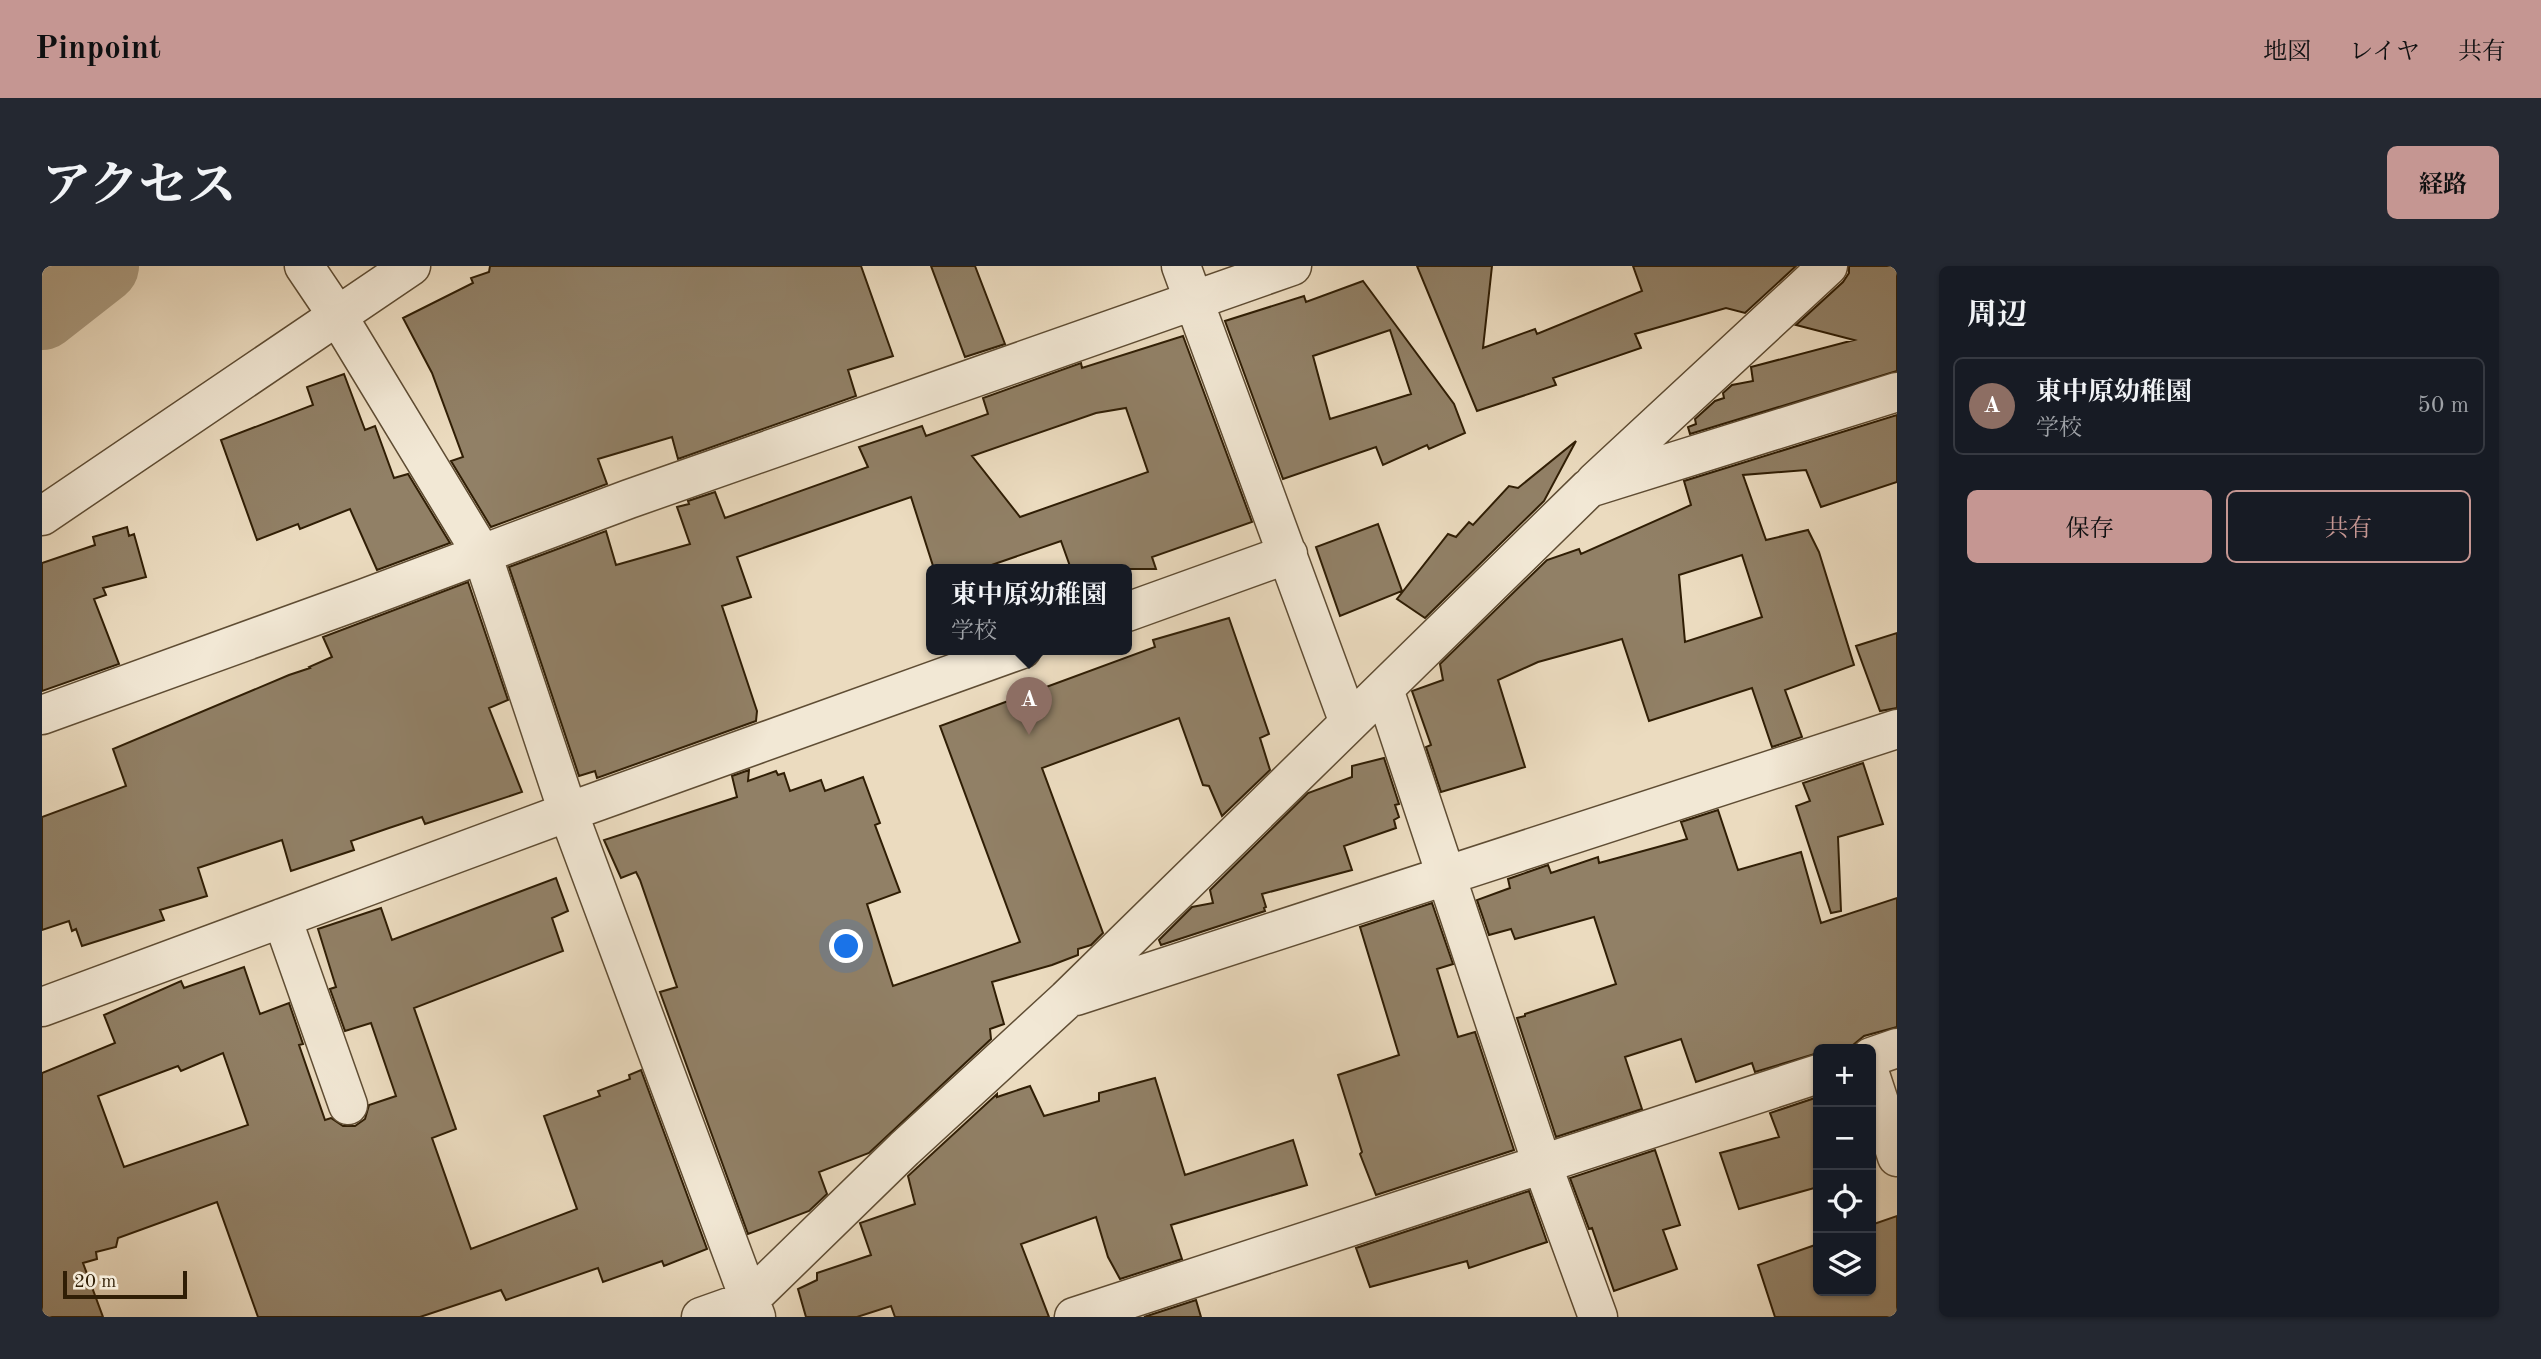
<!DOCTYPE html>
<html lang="ja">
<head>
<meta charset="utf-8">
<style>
	:root { --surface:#171b24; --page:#242831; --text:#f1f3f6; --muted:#9ea1a6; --line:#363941; --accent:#c59692 }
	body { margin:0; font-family:"Old Standard TT","Noto Serif JP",serif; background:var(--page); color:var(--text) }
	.controls { position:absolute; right:21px; bottom:21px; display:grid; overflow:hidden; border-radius:10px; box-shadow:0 2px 5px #0004 }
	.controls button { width:63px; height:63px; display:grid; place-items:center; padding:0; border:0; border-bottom:2px solid var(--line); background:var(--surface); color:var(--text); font:35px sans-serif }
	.scale { position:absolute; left:21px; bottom:18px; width:124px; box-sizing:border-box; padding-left:7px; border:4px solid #301e05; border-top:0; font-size:19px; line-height:24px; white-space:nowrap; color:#301e05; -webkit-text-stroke:5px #f2e8d5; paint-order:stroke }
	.you { position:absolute; left:805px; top:681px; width:24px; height:24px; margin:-18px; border:5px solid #fff; border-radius:50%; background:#1a73e8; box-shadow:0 0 0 10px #1a73e833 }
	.badge { display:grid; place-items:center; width:46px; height:46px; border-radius:50%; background:var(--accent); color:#fff; font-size:23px; font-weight:700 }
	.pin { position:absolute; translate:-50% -58px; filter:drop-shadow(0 2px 4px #0008) }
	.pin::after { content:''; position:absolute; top:37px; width:24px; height:21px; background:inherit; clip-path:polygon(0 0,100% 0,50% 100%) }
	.popup { position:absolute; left:884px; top:298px; width:206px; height:91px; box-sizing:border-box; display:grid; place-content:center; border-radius:10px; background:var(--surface); filter:drop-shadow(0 2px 5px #0005); font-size:23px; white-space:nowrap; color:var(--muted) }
	.popup b { font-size:26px; color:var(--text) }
	.popup::after { content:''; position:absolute; left:50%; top:100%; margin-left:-14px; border:14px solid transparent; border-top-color:var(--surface) }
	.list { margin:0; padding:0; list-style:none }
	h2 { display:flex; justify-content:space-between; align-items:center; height:91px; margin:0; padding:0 28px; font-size:30px }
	h2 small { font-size:23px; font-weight:400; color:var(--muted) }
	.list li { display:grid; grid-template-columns:46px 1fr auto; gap:21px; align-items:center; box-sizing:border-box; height:98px; margin:0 14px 14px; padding:0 14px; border:2px solid var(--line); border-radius:10px }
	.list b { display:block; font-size:26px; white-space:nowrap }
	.list p { margin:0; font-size:23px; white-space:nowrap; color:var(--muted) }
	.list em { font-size:23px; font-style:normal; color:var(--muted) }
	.actions { display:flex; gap:14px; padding:21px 28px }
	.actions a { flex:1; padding:16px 0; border:2px solid var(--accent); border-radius:10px; text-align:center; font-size:24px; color:var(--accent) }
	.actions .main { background:var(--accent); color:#111 }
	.icon { flex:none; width:38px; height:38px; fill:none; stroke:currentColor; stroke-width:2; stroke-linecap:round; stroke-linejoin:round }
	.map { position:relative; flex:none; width:1855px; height:1051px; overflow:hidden; border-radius:10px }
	header { display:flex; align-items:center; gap:42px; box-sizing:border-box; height:98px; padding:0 35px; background:var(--accent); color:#111 }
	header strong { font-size:33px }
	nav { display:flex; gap:38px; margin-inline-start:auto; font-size:24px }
	.intro { display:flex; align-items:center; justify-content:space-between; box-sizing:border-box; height:168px; padding:0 42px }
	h1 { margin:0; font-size:49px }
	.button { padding:18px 32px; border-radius:10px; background:var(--accent); color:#111; font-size:24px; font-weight:700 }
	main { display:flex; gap:42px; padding:0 42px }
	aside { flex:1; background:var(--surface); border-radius:10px; box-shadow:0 2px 5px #0004 }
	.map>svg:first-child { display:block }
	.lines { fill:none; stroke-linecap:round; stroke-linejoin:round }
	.river { stroke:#ab9b80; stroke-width:74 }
	.building { fill:#918066; stroke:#301e05; stroke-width:2; fill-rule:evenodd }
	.minor-casing { stroke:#5f4d34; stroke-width:41 }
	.minor { stroke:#f2e8d5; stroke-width:38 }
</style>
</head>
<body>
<header>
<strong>Pinpoint</strong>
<nav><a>地図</a><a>レイヤ</a><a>共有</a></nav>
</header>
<div class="intro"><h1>アクセス</h1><a class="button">経路</a></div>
<main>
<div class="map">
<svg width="1855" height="1051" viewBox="0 0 1855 1051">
	<rect width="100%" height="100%" fill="#ebdbbf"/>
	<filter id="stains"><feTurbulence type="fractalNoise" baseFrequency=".00286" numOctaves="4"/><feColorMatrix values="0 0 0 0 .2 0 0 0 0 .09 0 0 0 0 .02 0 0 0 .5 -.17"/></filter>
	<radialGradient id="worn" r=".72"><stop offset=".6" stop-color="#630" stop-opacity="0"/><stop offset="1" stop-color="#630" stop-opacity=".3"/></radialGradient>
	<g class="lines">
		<!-- river -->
		<path class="river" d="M0 47 60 0"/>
	</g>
	<!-- building -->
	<path class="building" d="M448 0H819L851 90 806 104 814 130 636 193 630 171 556 193 565 218 449 261 409 195 421 191 390 107 361 52 431 17 429 12 447 6Z
		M889 0H933L963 78 923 91Z
		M1375 0H1450L1441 82 1493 63 1495 68 1600 25 1591 0H1754L1703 47 1684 42 1593 68 1599 82 1511 112 1514 119 1435 145Z
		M1807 0H1855V105L1648 168 1646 161 1654 158 1653 153 1673 135 1682 132 1681 127 1690 119 1711 115 1709 101 1812 74 1754 59 1801 16 1807 7Z
		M1321 15 1412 138 1423 167 1387 183 1385 179 1341 199 1334 181 1241 213 1183 55 1262 30 1264 36ZM1348 64 1369 128 1288 153 1271 90Z
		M1141 70 1210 256 1110 291 1114 303H1029L1019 275 938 303H892L869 231 695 291 709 331 680 340 715 445 714 455 555 512 553 505 537 510 467 301 564 265 574 299 648 278 635 241 647 238 646 235 673 226 683 252 826 201 817 181 880 160 884 170 946 148 941 132 1039 97 1040 102ZM1084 142 1106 206 978 251 930 190 1054 147Z
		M302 108 323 164 333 160 352 212 366 208 408 277 335 304 308 243 258 263 256 258 215 274 179 174 271 139 265 121Z
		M1855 149V216L1779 241 1764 204 1701 209 1724 274 1766 264 1777 286 1812 399 1743 424 1760 471 1730 481 1710 422 1607 455 1580 373 1496 396 1456 414 1483 501 1399 526 1384 481 1389 479 1370 425 1401 414 1398 398 1505 294 1537 283 1539 288 1649 239 1642 215ZM1700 289 1720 351 1643 376 1637 309Z
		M1534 175 1502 235 1383 352 1355 333 1406 268 1414 271 1427 256 1431 259 1467 220 1476 222Z
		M1336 258 1360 325 1298 350 1274 281Z
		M85 261 87 270 92 268 104 311 61 322 64 329 52 333 77 398 0 425V297L53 279 51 271Z
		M426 316 466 434 447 442 480 526 383 558 380 551 347 562 309 575 312 584 249 605 240 574 156 602 165 630 118 644 122 654 40 680 34 663 30 665 27 655 0 664V551L84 520 71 483 247 409 268 402 267 401 290 391 281 371Z
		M1187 352 1227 468 1218 472 1228 504 1180 550 1167 520 1161 519 1137 452 1000 502 1061 667 1049 679 1036 683V689L1010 699 950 716 962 758 948 763 949 773 827 887 777 906 785 928 767 945 706 968 618 726 635 721 598 614 594 606 579 612 562 574 695 531 690 510 707 504 706 515 734 505 736 509 742 507 748 525 779 514 783 525 821 511 838 557 833 559 858 626 825 638 851 720 978 676 898 460 1113 381 1111 374Z
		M1855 367V442L1838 445 1814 380Z
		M1342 492 1357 538 1353 539 1357 551 1352 554 1354 562 1302 580 1310 604 1220 628 1224 641 1222 642 1223 645 1119 679 1117 674 1150 641 1171 637 1168 624 1266 527 1310 511V500Z
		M1821 497 1841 558 1796 571 1799 645 1789 647 1754 540 1768 535 1761 517Z
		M1676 544 1696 604 1759 586 1779 657 1855 632V761L1822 770 1811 779 1797 783H1776V787L1713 806 1710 797 1654 816 1639 773 1583 791 1600 843 1514 871 1475 752 1483 750V748L1574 718 1552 651 1473 673 1469 663 1447 669 1435 634 1468 622 1466 613 1506 599 1509 607 1556 591 1557 597 1645 573 1639 556Z
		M514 612 526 645 510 652 521 685 372 742 414 863 390 872 429 983 535 943 502 850 558 830 556 825 588 813 587 809 599 804 665 983 622 1000 620 995 561 1016 556 1002 464 1034 459 1024 378 1051H216L175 936 76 972 74 981 54 986 55 993 41 997 61 1051H0V807L73 777 62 749 139 715 142 722 202 701 218 748 247 737 261 778 257 779 283 854 289 852 301 860H313L323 853 327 839 354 830 329 757 303 765 288 723 294 721 276 663 339 642 350 674ZM181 787 206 859 82 901 56 830 136 800 139 805Z
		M1390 637 1411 698 1395 703 1416 771 1433 766 1472 884 1334 929 1318 888 1320 886 1296 809 1357 789 1318 661Z
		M1113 812 1143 909 1251 874 1265 919 1129 959 1140 993 1078 1013 1066 991 1054 951 979 978 1007 1051H853L849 1040 815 1051H764L756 1023 775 1014V1007L829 989 818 957 873 938 866 910 955 828V831L988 820 1002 850 1057 835V827Z
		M1776 831V921L1697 943 1678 887 1737 871 1728 847Z
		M1613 884 1638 959 1621 964 1635 1003 1572 1025 1550 962 1547 963 1528 912Z
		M1487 925 1505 976 1427 1002 1425 995 1328 1021 1314 982Z
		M1855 950V1051H1733L1716 999 1776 978V1025H1829V959Z
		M1154 1034 1159 1051H1102Z"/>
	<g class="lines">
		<defs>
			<path id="minor" d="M262 0 295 49 440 288 526 546 714 1051
				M1139 0 1307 457
				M1553 216 1786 0
				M0 250 369 0
				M1085 346 1246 288
				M1342 423 1500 898 1556 1051
				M0 449 320 333 587 233 1250 0
				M240 652 306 839
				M1034 730 1855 463
				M0 741 526 546 980 383
				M1829 791 1855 782
				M1829 811 1855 891
				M659 1051 707 1034 862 883 1025 733 1547 222 1855 126
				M1032 1051 1776 808"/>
		</defs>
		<!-- minor casing -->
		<use href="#minor" class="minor-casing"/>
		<!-- minor -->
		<use href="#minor" class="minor"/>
	</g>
	<rect width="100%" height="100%" filter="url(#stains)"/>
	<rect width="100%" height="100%" fill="url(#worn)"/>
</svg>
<div class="controls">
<button>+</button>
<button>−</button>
<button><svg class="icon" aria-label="locate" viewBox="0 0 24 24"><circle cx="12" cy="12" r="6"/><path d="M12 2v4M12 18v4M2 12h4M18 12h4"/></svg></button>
<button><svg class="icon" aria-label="layers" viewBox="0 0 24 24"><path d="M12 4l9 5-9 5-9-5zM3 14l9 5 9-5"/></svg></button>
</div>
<div class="scale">20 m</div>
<div class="you"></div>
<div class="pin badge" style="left:987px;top:469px;background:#8d6e63">A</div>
<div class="popup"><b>東中原幼稚園</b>学校</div>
</div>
<aside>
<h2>周辺<small></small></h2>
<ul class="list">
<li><span class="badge" style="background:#8d6e63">A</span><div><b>東中原幼稚園</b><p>学校</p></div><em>50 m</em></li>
</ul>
<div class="actions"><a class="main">保存</a><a>共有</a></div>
</aside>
</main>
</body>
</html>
